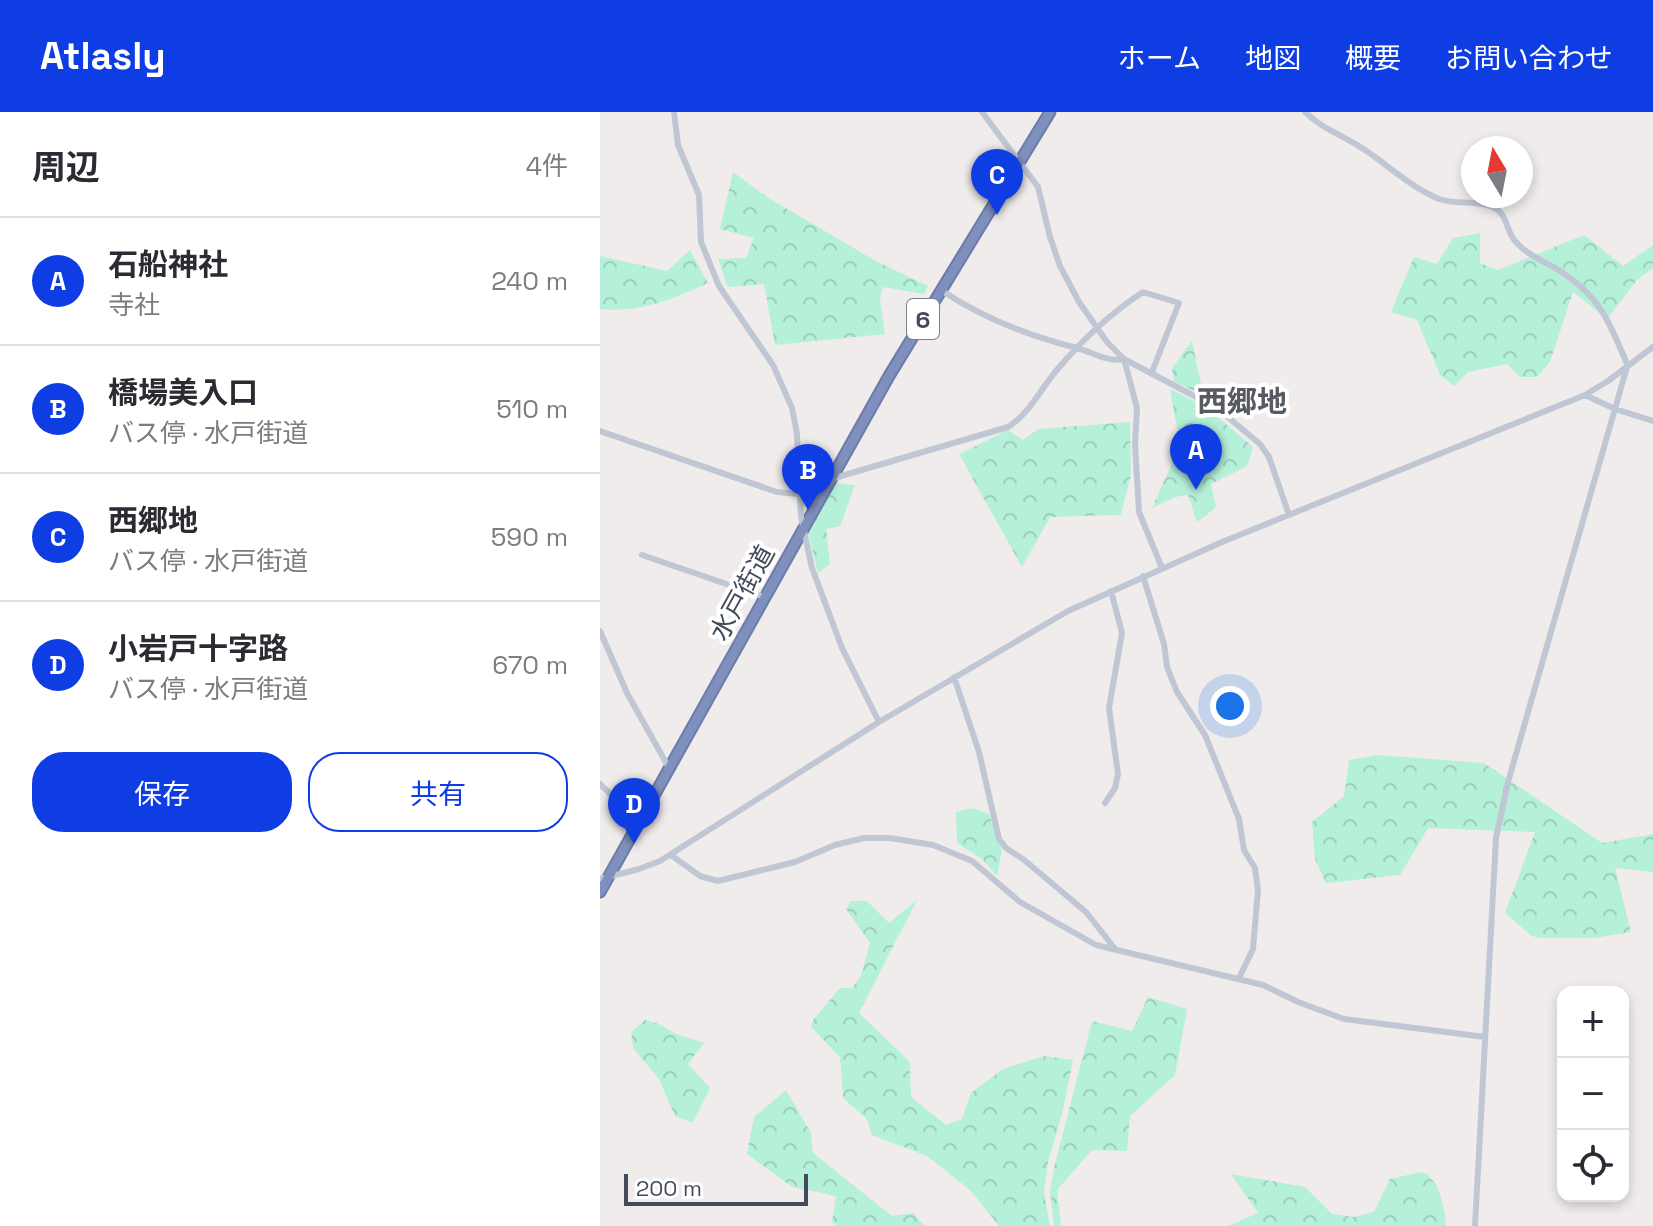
<!DOCTYPE html>
<html lang="ja">
<head>
<meta charset="utf-8">
<style>
	:root { --surface:#fff; --page:#f7f7f7; --text:#2b2b33; --muted:#7c7c81; --line:#e1e1e2; --accent:#0f3de4 }
	body { margin:0; font-family:"Space Grotesk","Noto Sans JP",sans-serif; background:var(--page); color:var(--text) }
	.controls { position:absolute; right:24px; bottom:24px; display:grid; overflow:hidden; border-radius:16px; box-shadow:0 4px 12px #0003 }
	.controls button { width:72px; height:72px; display:grid; place-items:center; padding:0; border:0; border-bottom:2px solid var(--line); background:var(--surface); color:var(--text); font:40px sans-serif }
	.compass { position:absolute; left:861px; top:24px; width:72px; height:72px; border-radius:50%; background:var(--surface); box-shadow:0 4px 12px #0003; rotate:350deg }
	.scale { position:absolute; left:24px; bottom:20px; width:184px; box-sizing:border-box; padding-left:8px; border:4px solid #434a5a; border-top:0; font-size:22px; line-height:28px; white-space:nowrap; color:#434a5a; -webkit-text-stroke:6px #fff; paint-order:stroke }
	.you { position:absolute; left:630px; top:594px; width:28px; height:28px; margin:-20px; border:6px solid #fff; border-radius:50%; background:#1a73e8; box-shadow:0 0 0 12px #1a73e833 }
	.badge { display:grid; place-items:center; width:52px; height:52px; border-radius:50%; background:var(--accent); color:#fff; font-size:26px; font-weight:700 }
	.pin { position:absolute; translate:-50% -66px; filter:drop-shadow(0 2px 4px #0008) }
	.pin::after { content:''; position:absolute; top:42px; width:28px; height:24px; background:inherit; clip-path:polygon(0 0,100% 0,50% 100%) }
	.list { margin:0; padding:0; list-style:none }
	h2 { display:flex; justify-content:space-between; align-items:center; height:104px; margin:0; padding:0 32px; font-size:34px }
	h2 small { font-size:26px; font-weight:400; color:var(--muted) }
	.list li { display:grid; grid-template-columns:52px 1fr auto; gap:24px; align-items:center; box-sizing:border-box; height:128px; padding:0 32px; border-top:2px solid var(--line) }
	.list b { display:block; font-size:30px; white-space:nowrap }
	.list p { margin:0; font-size:26px; white-space:nowrap; color:var(--muted) }
	.list em { font-size:26px; font-style:normal; color:var(--muted) }
	.actions { display:flex; gap:16px; padding:24px 32px }
	.actions a { flex:1; padding:18px 0; border:2px solid var(--accent); border-radius:32px; text-align:center; font-size:28px; color:var(--accent) }
	.actions .main { background:var(--accent); color:#fff }
	.icon { flex:none; width:44px; height:44px; fill:none; stroke:currentColor; stroke-width:2; stroke-linecap:round; stroke-linejoin:round }
	.map { position:relative; flex:none; width:1053px; height:1114px; overflow:hidden }
	header { display:flex; align-items:center; gap:48px; box-sizing:border-box; height:112px; padding:0 40px; background:var(--accent); color:#fff }
	header strong { font-size:38px }
	nav { display:flex; gap:44px; margin-inline-start:auto; font-size:28px }
	main { display:flex }
	aside { flex:1; background:var(--surface) }
	.map>svg:first-child { display:block }
	.forest { fill:url(#forest-crowns) }
	.lines { fill:none; stroke-linecap:round; stroke-linejoin:round }
	.highway-casing { stroke:#6b7baa; stroke-width:13 }
	.minor { stroke:#c0c7d4; stroke-width:6 }
	.highway { stroke:#8090be; stroke-width:9 }
	.labels { text-anchor:middle; dominant-baseline:central; stroke-width:8; stroke-linejoin:round; paint-order:stroke }
	.shield { fill:#fff; stroke:#7b808c; stroke-width:2 }
	.shield-label { font-size:24px; font-weight:bold; fill:#434a5a }
	.street-label { font-size:26px; fill:#434a5a; stroke:#fff }
	.quarter-label { font-size:30px; font-weight:bold; fill:#585a61; stroke:#fff }
</style>
</head>
<body>
<header>
<strong>Atlasly</strong>
<nav><a>ホーム</a><a>地図</a><a>概要</a><a>お問い合わせ</a></nav>
</header>
<main>
<aside>
<h2>周辺<small>4件</small></h2>
<ul class="list">
<li><span class="badge">A</span><div><b>石船神社</b><p>寺社</p></div><em>240 m</em></li>
<li><span class="badge">B</span><div><b>橋場美入口</b><p>バス停 · 水戸街道</p></div><em>510 m</em></li>
<li><span class="badge">C</span><div><b>西郷地</b><p>バス停 · 水戸街道</p></div><em>590 m</em></li>
<li><span class="badge">D</span><div><b>小岩戸十字路</b><p>バス停 · 水戸街道</p></div><em>670 m</em></li>
</ul>
<div class="actions"><a class="main">保存</a><a>共有</a></div>
</aside>
<div class="map">
<svg width="1053" height="1114" viewBox="0 0 1053 1114">
	<defs>
		<pattern id="forest-crowns" width="20" height="18" patternUnits="userSpaceOnUse" patternTransform="scale(2)"><rect width="20" height="18" fill="#b5f0d9"/><path d="M2 6a3 3 0 1 1 6 0M12 15a3 3 0 1 1 6 0" fill="none" stroke="#9dcfbc"/></pattern>
	</defs>
	<rect width="100%" height="100%" fill="#efeceb"/>
	<!-- forest -->
	<path class="forest" d="M133 60 167 85 274 148 328 174 324 182 283 175 280 187 285 222 175 233 164 172 128 175 118 147 146 146 154 126 120 117Z
		M880 121V151L898 158 984 123 1023 154 1053 133V156L1037 168 1007 207 973 180 950 250 937 265H920L907 252 868 260 854 274 840 263 817 208 791 200 814 145 837 152 853 126Z
		M90 138 108 171C72 187 41 201 0 197V144L67 159Z
		M592 229 602 277 600 282 574 269 572 256Z
		M570 277 606 295 653 335 647 354 611 372 616 395 597 410 588 383 575 385 552 396 580 334Z
		M530 310 531 363 521 403 450 405 422 455 359 342 408 318 423 328 438 317Z
		M234 371 255 373 240 414 226 417 230 452 218 461 208 421Z
		M778 643 884 651 1002 731 1053 722V760L1015 756 1031 820 994 826H940L932 824 905 801 935 720 828 716 800 763 726 771 715 747 712 710 744 684 749 648Z
		M373 696 389 702 402 738 397 764 382 747 357 731 356 700Z
		M317 788 259 901 310 950 311 985 346 1013 362 1007 371 981 403 957 444 944 473 948 463 998 448 1050 444 1080 450 1114H399L370 1078 327 1044 272 1023 267 1007 243 986 240 945 211 915 213 908 240 876H252L261 864 270 831 246 797 251 789H267L289 811Z
		M548 885 587 897 575 963 530 1004 527 1039 492 1038 457 1078 461 1114H454L450 1080 455 1052 492 909 532 919Z
		M45 908 59 912 76 922 104 931 88 952 110 976 93 1011 75 1004 59 967 33 936 31 920Z
		M186 978 211 1021 213 1041 292 1104 313 1101 325 1114H236L232 1110 236 1084 192 1075 147 1042 154 1005Z
		M821 1060C838 1063 846 1098 846 1114H628L658 1101 631 1062 705 1075 732 1102 753 1105 774 1100 790 1067Z"/>
	<g class="lines">
		<defs>
			<path id="highway" d="M0 780 289 264 450 0"/>
		</defs>
		<!-- highway casing -->
		<use href="#highway" class="highway-casing"/>
		<!-- minor -->
		<path class="minor" d="M74 0 78 33 99 83 101 130 119 174 173 253 192 296 197 322 201 405 212 456 242 536 279 610
			M382 0 438 75 450 125 460 154 479 190 507 230 524 247 617 296 660 332 669 345 689 403
			M705 0C722 17 742 23 762 36 787 52 810 75 839 87 856 93 877 88 893 95 909 103 905 119 916 130 928 144 948 151 962 160 1003 188 1009 211 1028 254
			M341 178C382 206 430 224 477 236 492 240 509 251 524 247L537 296 535 332 539 400 562 456
			M985 283 1015 297 1053 309
			M0 319 177 380 198 382
			M199 361 231 367 408 315C428 303 441 277 456 259 482 228 509 202 543 180L579 191 552 260
			M42 443 164 485
			M543 464 564 532 567 555 577 580 605 623 639 707 644 738 655 756 658 778 653 837 639 866
			M0 519 27 581 69 656
			M354 565 379 640 399 727 406 736 423 747 486 800 516 838
			M0 672 39 710
			M505 691 515 676 518 662 509 596 522 521 511 479
			M71 743 100 764 118 769 195 750 235 733 264 726H290L333 733 372 749 420 790 496 833 663 873 698 890 744 907 885 925
			M0 767 39 757 60 749 279 610 468 499 622 430 985 283 1008 269 1053 235
			M875 1114 896 726 908 670 1027 255"/>
		<!-- highway -->
		<use href="#highway" class="highway"/>
	</g>
	<g class="labels">
		<!-- shield labels -->
		<rect class="shield" x="307" y="187" width="32" height="40" rx="6"/>
		<g class="shield-label">
			<text x="323" y="207">6</text>
		</g>
		<!-- street labels -->
		<g class="street-label">
			<text transform="translate(142 481) rotate(-61)">水戸街道</text>
		</g>
		<!-- quarter labels -->
		<g class="quarter-label">
			<text x="642" y="289">西郷地</text>
		</g>
	</g>
</svg>
<div class="controls">
<button>+</button>
<button>−</button>
<button><svg class="icon" aria-label="locate" viewBox="0 0 24 24"><circle cx="12" cy="12" r="6"/><path d="M12 2v4M12 18v4M2 12h4M18 12h4"/></svg></button>
</div>
<svg class="compass" viewBox="-18 -18 36 36"><path d="M0-13l5 13h-10z" fill="#e53935"/><path d="M0 13l5-13h-10z" fill="#7c7c81"/></svg>
<div class="scale">200 m</div>
<div class="you"></div>
<div class="pin badge" style="left:596px;top:378px">A</div>
<div class="pin badge" style="left:208px;top:398px">B</div>
<div class="pin badge" style="left:397px;top:103px">C</div>
<div class="pin badge" style="left:34px;top:732px">D</div>
</div>
</main>
</body>
</html>
